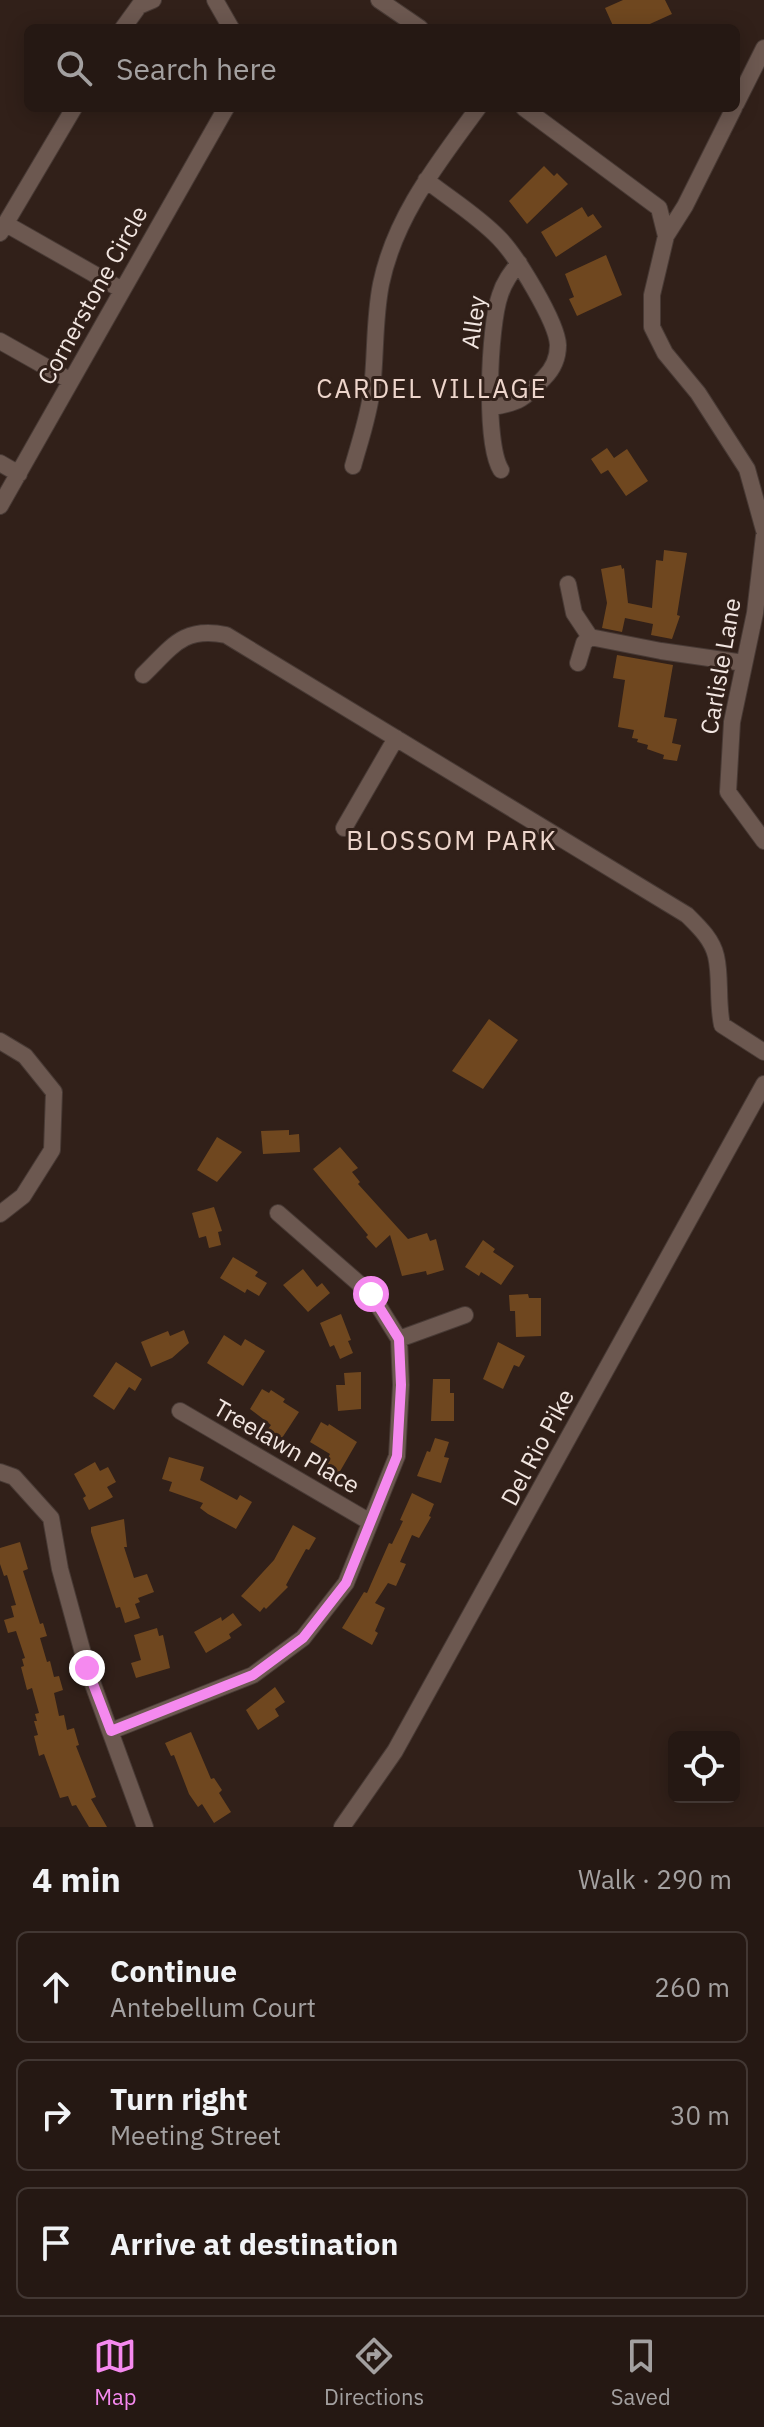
<!DOCTYPE html>
<html lang="en">
<head>
<meta charset="utf-8">
<style>
	:root { --surface:#251813; --page:#312521; --text:#f1f3f6; --muted:#a3a0a0; --line:#423733; --accent:#f589ef }
	body { margin:0; font-family:"IBM Plex Sans",sans-serif; background:var(--page); color:var(--text) }
	.controls { position:absolute; right:24px; bottom:24px; display:grid; overflow:hidden; border-radius:12px; box-shadow:0 4px 20px #0003 }
	.controls button { width:72px; height:72px; display:grid; place-items:center; padding:0; border:0; border-bottom:2px solid var(--line); background:var(--surface); color:var(--text); font:40px sans-serif }
	.stop { position:absolute; width:24px; height:24px; margin:-18px; border:6px solid #f589ef; border-radius:50%; background:#fff }
	.stop.end { background:#f589ef; border-color:#fff; box-shadow:0 2px 8px #0008 }
	.list { margin:0; padding:0; list-style:none }
	h2 { display:flex; justify-content:space-between; align-items:center; height:104px; margin:0; padding:0 32px; font-size:34px }
	h2 small { font-size:26px; font-weight:400; color:var(--muted) }
	.list li { display:grid; grid-template-columns:52px 1fr auto; gap:24px; align-items:center; box-sizing:border-box; height:112px; margin:0 16px 16px; padding:0 16px; border:2px solid var(--line); border-radius:12px }
	.list b { display:block; font-size:30px; white-space:nowrap }
	.list p { margin:0; font-size:26px; white-space:nowrap; color:var(--muted) }
	.list em { font-size:26px; font-style:normal; color:var(--muted) }
	.icon { flex:none; width:44px; height:44px; fill:none; stroke:currentColor; stroke-width:2; stroke-linecap:round; stroke-linejoin:round }
	.map { position:relative; flex:none; width:764px; height:1827px; overflow:hidden }
	.search { position:absolute; background:var(--surface); box-shadow:0 4px 20px #0003; left:24px; right:24px; top:24px; height:88px; display:flex; align-items:center; gap:20px; box-sizing:border-box; padding:0 28px; border-radius:12px; color:var(--muted); font-size:30px }
	.sheet { height:488px; background:var(--surface) }
	nav { display:flex; justify-content:space-around; align-items:center; box-sizing:border-box; height:112px; border-top:2px solid var(--line); background:var(--surface); font-size:22px; color:var(--muted) }
	nav a { display:grid; justify-items:center; gap:4px }
	nav .on { color:var(--accent) }
	.map>svg:first-child { display:block }
	.building { fill:#6f471f }
	.lines { fill:none; stroke-linecap:round; stroke-linejoin:round }
	.minor-casing { stroke:#483a35; stroke-width:18 }
	.minor { stroke:#6c5850; stroke-width:16 }
	.route { stroke:#f589ef; stroke-width:10 }
	.labels { text-anchor:middle; dominant-baseline:central; stroke-width:6; stroke-linejoin:round; paint-order:stroke }
	.street-label { font-size:24px; fill:#f2e6e1; stroke:#312019 }
	.neighbourhood-label { font-size:26px; letter-spacing:2px; fill:#edd5cb; stroke:#312019 }
</style>
</head>
<body>
<div class="map">
<svg width="764" height="1827" viewBox="0 0 764 1827">
	<rect width="100%" height="100%" fill="#312019"/>
	<!-- building -->
	<path class="building" d="M623 0H665L672 14 641 28H614L605 8Z
		M544 166 554 176 557 173 568 184 527 224 509 201Z
		M582 207 588 217 593 214 602 227 556 257 541 232Z
		M606 255 622 295 577 316 569 299 574 297 565 274Z
		M607 448 614 458 627 449 648 481 626 496 608 470 601 474 591 459Z
		M664 550 687 553 677 615 680 616 672 639 651 635 653 624 625 618 622 632 602 628 607 603 601 569 621 565 622 569 624 568 628 603 652 608 656 560 663 561Z
		M617 655 673 665 664 717 677 719 672 743 681 745 677 761 663 759 664 755 647 749 648 745 637 742 638 739 632 738 634 730 618 727 625 680 613 678Z
		M489 1019 518 1040 483 1089 452 1071Z
		M289 1130V1135L299 1134 300 1152 263 1154 261 1131Z
		M217 1137 242 1152 217 1182 197 1170Z
		M340 1147 358 1168 352 1172 360 1182 358 1184 408 1239 427 1233 430 1241 436 1239 444 1270 427 1275 426 1271 402 1276 390 1235 376 1248 366 1237 368 1235 313 1169Z
		M214 1207 222 1231 218 1232 221 1245 209 1248 206 1236 199 1238 192 1213Z
		M483 1240 495 1249 493 1252 514 1266 501 1285 481 1272 479 1276 465 1267Z
		M233 1257 258 1272 255 1276 267 1283 259 1296 247 1289 245 1293 220 1278Z
		M303 1269 317 1287 322 1283 330 1293 308 1312 283 1285Z
		M528 1294 529 1298H541V1336L516 1337 515 1311H510L509 1295Z
		M341 1314 351 1340 348 1341 353 1353 340 1359 334 1345 330 1347 320 1323Z
		M184 1330 189 1343 172 1358 151 1367 141 1342 168 1331 170 1336Z
		M224 1335 241 1346 245 1339 265 1351 243 1386 207 1363Z
		M498 1342 525 1356 519 1367 514 1365 503 1389 483 1379Z
		M116 1362 142 1379 135 1391 129 1387 114 1410 93 1396Z
		M361 1372V1409L338 1411 336 1385H345L344 1373Z
		M433 1379H450V1393H454V1421H431Z
		M262 1389 269 1393 271 1390 285 1399 283 1402 299 1412 282 1438 268 1429 271 1425 250 1409Z
		M321 1422 328 1426 329 1424 357 1442 339 1473 324 1465 330 1454 310 1442Z
		M435 1438 449 1442 444 1457 449 1458 441 1483 417 1476 427 1451 430 1452Z
		M169 1457 204 1467 200 1480 237 1500 240 1495 252 1502 236 1529 208 1514 200 1508 203 1503 169 1491 172 1482 162 1479Z
		M95 1462 100 1471 108 1467 116 1482 107 1487 113 1497 89 1510 83 1498 86 1496 74 1474Z
		M412 1493 434 1504 429 1516 431 1517 419 1538 412 1535 400 1562 406 1564 396 1586 388 1583 375 1603 385 1608 375 1631 378 1633 372 1645 342 1628 364 1592 367 1593 389 1543 392 1544 403 1521 400 1520Z
		M124 1519 127 1547H124L134 1578 147 1574 154 1592 138 1598 140 1602 135 1604 140 1618 125 1623 120 1607 116 1608 91 1532V1527Z
		M293 1525 316 1538 309 1550 306 1549 286 1585 288 1587 266 1609 264 1607 260 1612 241 1596 274 1560Z
		M20 1542 28 1569 23 1571 40 1624 43 1623 47 1636 40 1638 47 1662 50 1661 54 1677 59 1676 63 1690 54 1693 59 1716 64 1715 67 1730 74 1728 79 1745 76 1746 96 1797 91 1799 107 1827H89L76 1805 72 1806 68 1796 60 1798 44 1754 39 1756 34 1736 38 1735 34 1721H37L35 1714 39 1713 32 1688 27 1690 21 1667 24 1666 22 1659 25 1658 16 1631 8 1633 4 1620 14 1617 11 1606 16 1605 7 1575 4 1576 0 1564V1548Z
		M233 1613 242 1625 229 1634 231 1638 206 1653 194 1632 221 1617 222 1621Z
		M157 1628 159 1636 163 1635 170 1668 136 1678 131 1663 141 1660 134 1635Z
		M275 1687 285 1702 275 1709 279 1716 258 1730 246 1710Z
		M191 1732 211 1779 214 1778 222 1790 219 1793 231 1812 214 1823 202 1804 198 1807 189 1794 174 1755 171 1756 165 1743Z"/>
	<g class="lines">
		<defs>
			<path id="minor" d="M215 0 231 28
				M379 0 420 28
				M123 28 139 6 153 0
				M736 104 764 48
				M524 108 659 208 666 236 652 295V327L665 353 698 393 747 469 764 530
				M426 180C450 199 478 216 499 238 516 255 557 322 558 345 558 359 553 369 544 378 525 398 519 403 492 407
				M6 224 122 290
				M0 233 74 108
				M666 236 685 206 734 108
				M0 341 71 381
				M0 463 19 474
				M353 466C360 441 369 415 372 389 376 354 374 319 381 284 395 216 438 163 478 108
				M501 470C484 443 489 326 500 295 504 282 511 273 519 263
				M0 506 226 108
				M764 536 755 613 732 722 728 792 764 841
				M568 584 574 613 590 637
				M578 663 584 643 590 637 661 651 744 663
				M143 675C172 647 183 626 226 635L687 915C699 927 712 939 716 956 721 977 717 1001 722 1025L764 1052
				M344 828 396 738
				M0 1041 25 1056 54 1092 52 1150 23 1196 0 1214
				M399 1339 465 1315
				M180 1411 370 1522
				M0 1472 14 1477 51 1518 60 1569 87 1668 145 1827
				M111 1731 253 1675 303 1638 346 1583 397 1456 401 1385 399 1339 371 1294 278 1213
				M342 1827 395 1751 764 1084"/>
		</defs>
		<!-- minor casing -->
		<use href="#minor" class="minor-casing"/>
		<!-- minor -->
		<use href="#minor" class="minor"/>
	</g>
	<g class="lines">
		<!-- route -->
		<path class="route" d="M87 1668 111 1731 253 1675 303 1638 346 1583 397 1456 401 1385 399 1339 371 1294"/>
	</g>
	<g class="labels">
		<!-- street labels -->
		<g class="street-label">
			<text transform="translate(92 295) rotate(-61)">Cornerstone Circle</text>
			<text transform="translate(473 322) rotate(-82)">Alley</text>
			<text transform="translate(720 666) rotate(-80)">Carlisle Lane</text>
			<text transform="translate(287 1446) rotate(30)">Treelawn Place</text>
			<text transform="translate(537 1447) rotate(-62)">Del Rio Pike</text>
		</g>
		<!-- neighbourhood labels -->
		<g class="neighbourhood-label">
			<text x="432" y="388">CARDEL VILLAGE</text>
			<text x="452" y="840">BLOSSOM PARK</text>
		</g>
	</g>
</svg>
<div class="controls">
<button><svg class="icon" aria-label="locate" viewBox="0 0 24 24"><circle cx="12" cy="12" r="6"/><path d="M12 2v4M12 18v4M2 12h4M18 12h4"/></svg></button>
</div>
<div class="stop" style="left:371px;top:1294px"></div>
<div class="stop end" style="left:87px;top:1668px"></div>
<div class="search"><svg class="icon" aria-label="search" viewBox="0 0 24 24"><circle cx="10" cy="10" r="6"/><path d="M15 15l6 6"/></svg>Search here</div>
</div>
<section class="sheet">
<h2>4 min<small>Walk · 290 m</small></h2>
<ul class="list">
<li><svg class="icon" aria-label="ahead" viewBox="0 0 24 24"><path d="M12 20V5M6 11l6-6 6 6"/></svg><div><b>Continue</b><p>Antebellum Court</p></div><em>260 m</em></li>
<li><svg class="icon" aria-label="right" viewBox="0 0 24 24"><path d="M7 20v-9h11M14 6l5 5-5 5"/></svg><div><b>Turn right</b><p>Meeting Street</p></div><em>30 m</em></li>
<li><svg class="icon" aria-label="arrive" viewBox="0 0 24 24"><path d="M6 21V4h12l-3 4 3 4H6"/></svg><div><b>Arrive at destination</b></div></li>
</ul>
</section>
<nav>
<a class="on"><svg class="icon" aria-label="map" viewBox="0 0 24 24"><path d="M3 6l6-2 6 2 6-2v14l-6 2-6-2-6 2zM9 4v14M15 6v14"/></svg>Map</a>
<a><svg class="icon" aria-label="directions" viewBox="0 0 24 24"><path d="M12 3l9 9-9 9-9-9zM9 14v-3h6M13 9l2 2-2 2"/></svg>Directions</a>
<a><svg class="icon" aria-label="saved" viewBox="0 0 24 24"><path d="M7 4h10v16l-5-4-5 4z"/></svg>Saved</a>
</nav>
</body>
</html>
